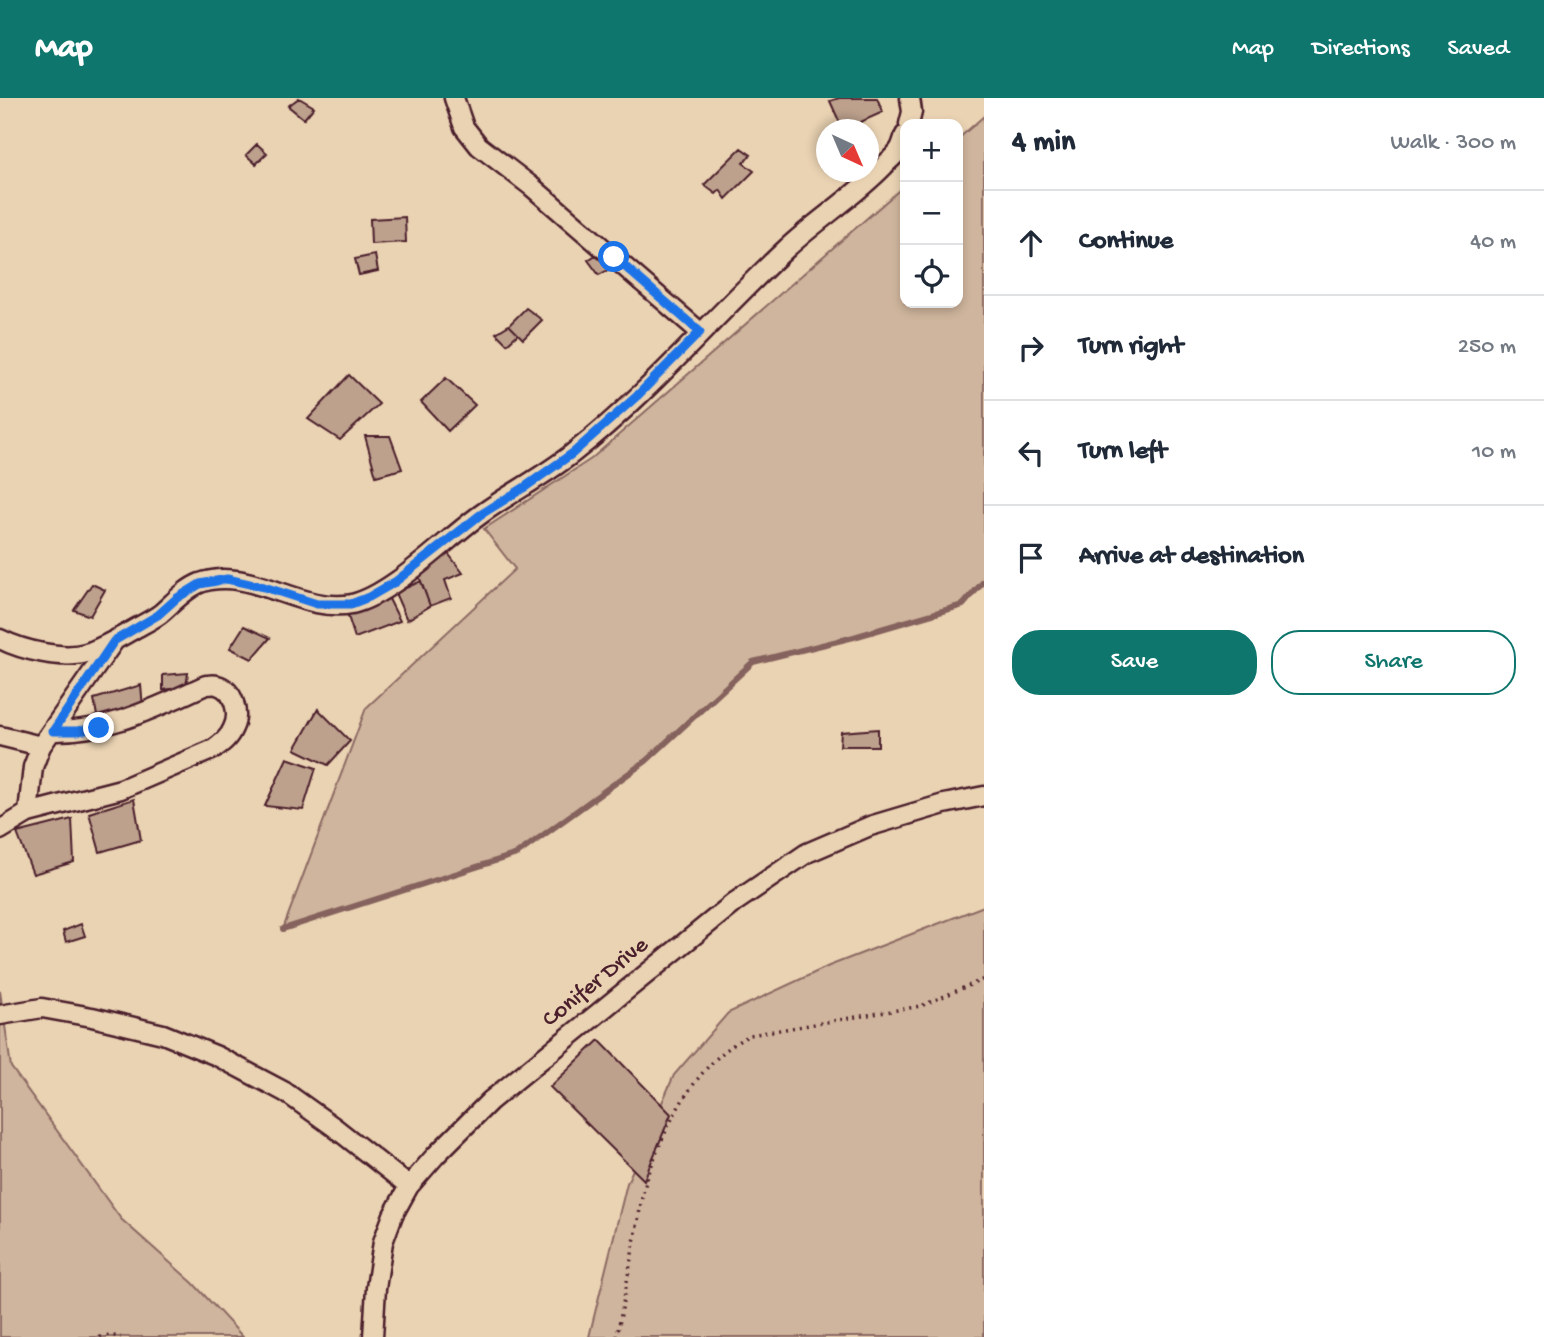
<!DOCTYPE html>
<html lang="en">
<head>
<meta charset="utf-8">
<style>
	:root { --surface:#fff; --page:#f6f6f7; --text:#1f2937; --muted:#747a83; --line:#e0e1e3; --accent:#0f766e }
	body { margin:0; font-family:"Gochi Hand",sans-serif; background:var(--page); color:var(--text) }
	.controls { position:absolute; right:21px; top:21px; display:grid; overflow:hidden; border-radius:14px; box-shadow:0 4px 10px #0003 }
	.controls button { width:63px; height:63px; display:grid; place-items:center; padding:0; border:0; border-bottom:2px solid var(--line); background:var(--surface); color:var(--text); font:35px sans-serif }
	.compass { position:absolute; left:816px; top:21px; width:63px; height:63px; border-radius:50%; background:var(--surface); box-shadow:0 4px 10px #0003; rotate:136deg }
	.stop { position:absolute; width:21px; height:21px; margin:-16px; border:5px solid #1a73e8; border-radius:50%; background:#fff }
	.stop.end { background:#1a73e8; border-color:#fff; box-shadow:0 2px 7px #0008 }
	.list { margin:0; padding:0; list-style:none }
	h2 { display:flex; justify-content:space-between; align-items:center; height:91px; margin:0; padding:0 28px; font-size:30px }
	h2 small { font-size:23px; font-weight:400; color:var(--muted) }
	.list li { display:grid; grid-template-columns:46px 1fr auto; gap:21px; align-items:center; box-sizing:border-box; height:105px; padding:0 28px; border-top:2px solid var(--line) }
	.list b { display:block; font-size:26px; white-space:nowrap }
	.list em { font-size:23px; font-style:normal; color:var(--muted) }
	.actions { display:flex; gap:14px; padding:21px 28px }
	.actions a { flex:1; padding:16px 0; border:2px solid var(--accent); border-radius:28px; text-align:center; font-size:24px; color:var(--accent) }
	.actions .main { background:var(--accent); color:#fff }
	.icon { flex:none; width:38px; height:38px; fill:none; stroke:currentColor; stroke-width:2; stroke-linecap:round; stroke-linejoin:round }
	.map { position:relative; flex:none; width:984px; height:1239px; overflow:hidden }
	header { display:flex; align-items:center; gap:42px; box-sizing:border-box; height:98px; padding:0 35px; background:var(--accent); color:#fff }
	header strong { font-size:33px }
	nav { display:flex; gap:38px; margin-inline-start:auto; font-size:24px }
	main { display:flex }
	aside { flex:1; background:var(--surface) }
	.map>svg:first-child { display:block }
	.green { fill:#cfb59d; stroke:#8c6a64; stroke-width:2 }
	.lines { fill:none; stroke-linecap:round; stroke-linejoin:round }
	.stream { stroke:#85625d; stroke-width:6 }
	.building { fill:#bda18d; stroke:#4a1f2b; stroke-width:2 }
	.minor-casing { stroke:#4a1f2b; stroke-width:23 }
	.path { stroke:#4a1f2b; stroke-width:3.5; stroke-dasharray:2 5; stroke-linecap:butt }
	.minor { stroke:#ead3b3; stroke-width:18 }
	.route { stroke:#1a73e8; stroke-width:9 }
	.labels { text-anchor:middle; dominant-baseline:central; stroke-width:5; stroke-linejoin:round; paint-order:stroke }
	.street-label { font-size:24px; fill:#4a1f2b; stroke:#ead3b3 }
</style>
</head>
<body>
<header>
<strong>Map</strong>
<nav><a>Map</a><a>Directions</a><a>Saved</a></nav>
</header>
<main>
<div class="map">
<svg width="984" height="1239" viewBox="0 0 984 1239">
	<rect width="100%" height="100%" fill="#ead3b3"/>
	<filter id="ink" filterUnits="userSpaceOnUse"><feTurbulence type="fractalNoise" baseFrequency=".0143" numOctaves="2"/><feDisplacementMap in="SourceGraphic" scale="14" xChannelSelector="R" yChannelSelector="G"/><feConvolveMatrix kernelMatrix="1 2 1 2 8 2 1 2 1" color-interpolation-filters="sRGB"/></filter>
	<g filter="url(#ink)">
		<!-- green -->
		<path class="green" d="M984 18V483L963 507 854 539 753 564 645 663 517 756 283 831 366 610 515 471 484 431 591 361 905 87V205H958V41Z
			M984 808V1239H589L627 1085 674 977 728 915 829 868Z
			M0 893 11 969 121 1121 193 1185 243 1239H0Z"/>
		<g class="lines">
			<!-- stream -->
			<path class="stream" d="M283 831 517 756 646 663 753 564 854 539 963 507 984 483"/>
		</g>
		<!-- building -->
		<path class="building" d="M299 0 314 9 304 21 288 8Z
			M839 0H877L883 14 843 32 830 3Z
			M257 46 267 55 256 66 246 57Z
			M741 50 751 57 743 65 754 73 726 101 720 92 716 96 704 87Z
			M405 119 406 144 371 146 370 121Z
			M599 155 614 169 599 177 588 162Z
			M375 157 378 173 359 177 355 161Z
			M526 210 542 222 523 241 509 227Z
			M509 227 518 236 507 246 496 235Z
			M349 277 379 306 340 342 308 321Z
			M446 280 475 307 448 333 421 304Z
			M365 338H390L402 371 376 378Z
			M444 450 463 475 445 482 451 500 430 508 416 470Z
			M421 483 430 508 407 522 395 495Z
			M92 486 105 492 90 518 74 512Z
			M388 499 400 523 355 540 347 515Z
			M244 528 270 540 252 561 230 550Z
			M188 575 186 589 163 592V577Z
			M141 587 143 610 98 624 94 601Z
			M318 611 350 643 328 667 295 651Z
			M878 631V648H840L841 634Z
			M287 660 316 670 303 712 265 708Z
			M134 701 141 742 100 754 89 715Z
			M72 721 74 764 33 776 17 735Z
			M81 826 85 838 66 844 63 833Z
			M599 942 671 1016 644 1082 550 989Z"/>
		<g class="lines">
			<defs>
				<path id="minor" d="M454 0 464 29 479 48 531 88 700 234
					M909 26 912 14 910 0
					M0 541C22 552 62 562 86 555 102 550 117 541 131 533 141 527 152 522 160 516 172 506 185 491 200 485 249 467 301 516 352 506 392 497 446 441 480 417 510 395 543 379 573 355 650 295 714 218 786 151 817 122 854 99 884 68 888 63 895 58 899 52 902 48 903 42 905 37
					M0 638 41 648
					M28 715 121 691 214 651C222 645 229 640 233 630 240 616 234 591 217 587 214 586 210 587 206 587 156 609 109 634 53 633
					M0 732 28 715 33 669 41 648 114 543
					M0 917 42 910 92 919 163 936 217 958 285 994 334 1029 409 1088
					M373 1239 376 1190 383 1144 393 1117 409 1088 436 1057 490 1003 735 804 807 755 870 728 944 706 984 698"/>
			</defs>
			<!-- minor casing -->
			<use href="#minor" class="minor-casing"/>
			<!-- path -->
			<path class="path" d="M100 1239 105 1237 121 1239
				M617 1239C623 1204 630 1169 636 1133 640 1116 641 1097 647 1081 665 1026 697 963 750 937L921 908 984 881"/>
			<!-- minor -->
			<use href="#minor" class="minor"/>
		</g>
	</g>
	<g class="lines" filter="url(#ink)">
		<!-- route -->
		<path class="route" d="M99 630 77 633H53L114 543 158 517 177 500 200 486 227 481 264 489 317 506H351L369 499 395 484 480 417 525 389 573 355 637 298 700 234 614 159"/>
	</g>
	<g class="labels">
		<!-- street labels -->
		<g class="street-label">
			<text transform="translate(596 885) rotate(-39)">Conifer Drive</text>
		</g>
	</g>
</svg>
<div class="controls">
<button>+</button>
<button>−</button>
<button><svg class="icon" aria-label="locate" viewBox="0 0 24 24"><circle cx="12" cy="12" r="6"/><path d="M12 2v4M12 18v4M2 12h4M18 12h4"/></svg></button>
</div>
<svg class="compass" viewBox="-18 -18 36 36"><path d="M0-13l5 13h-10z" fill="#e53935"/><path d="M0 13l5-13h-10z" fill="#747a83"/></svg>
<div class="stop" style="left:614px;top:159px"></div>
<div class="stop end" style="left:99px;top:630px"></div>
</div>
<aside>
<h2>4 min<small>Walk · 300 m</small></h2>
<ul class="list">
<li><svg class="icon" aria-label="ahead" viewBox="0 0 24 24"><path d="M12 20V5M6 11l6-6 6 6"/></svg><div><b>Continue</b></div><em>40 m</em></li>
<li><svg class="icon" aria-label="right" viewBox="0 0 24 24"><path d="M7 20v-9h11M14 6l5 5-5 5"/></svg><div><b>Turn right</b></div><em>250 m</em></li>
<li><svg class="icon" aria-label="left" viewBox="0 0 24 24"><path d="M17 20v-9H6M10 6l-5 5 5 5"/></svg><div><b>Turn left</b></div><em>10 m</em></li>
<li><svg class="icon" aria-label="arrive" viewBox="0 0 24 24"><path d="M6 21V4h12l-3 4 3 4H6"/></svg><div><b>Arrive at destination</b></div></li>
</ul>
<div class="actions"><a class="main">Save</a><a>Share</a></div>
</aside>
</main>
</body>
</html>
